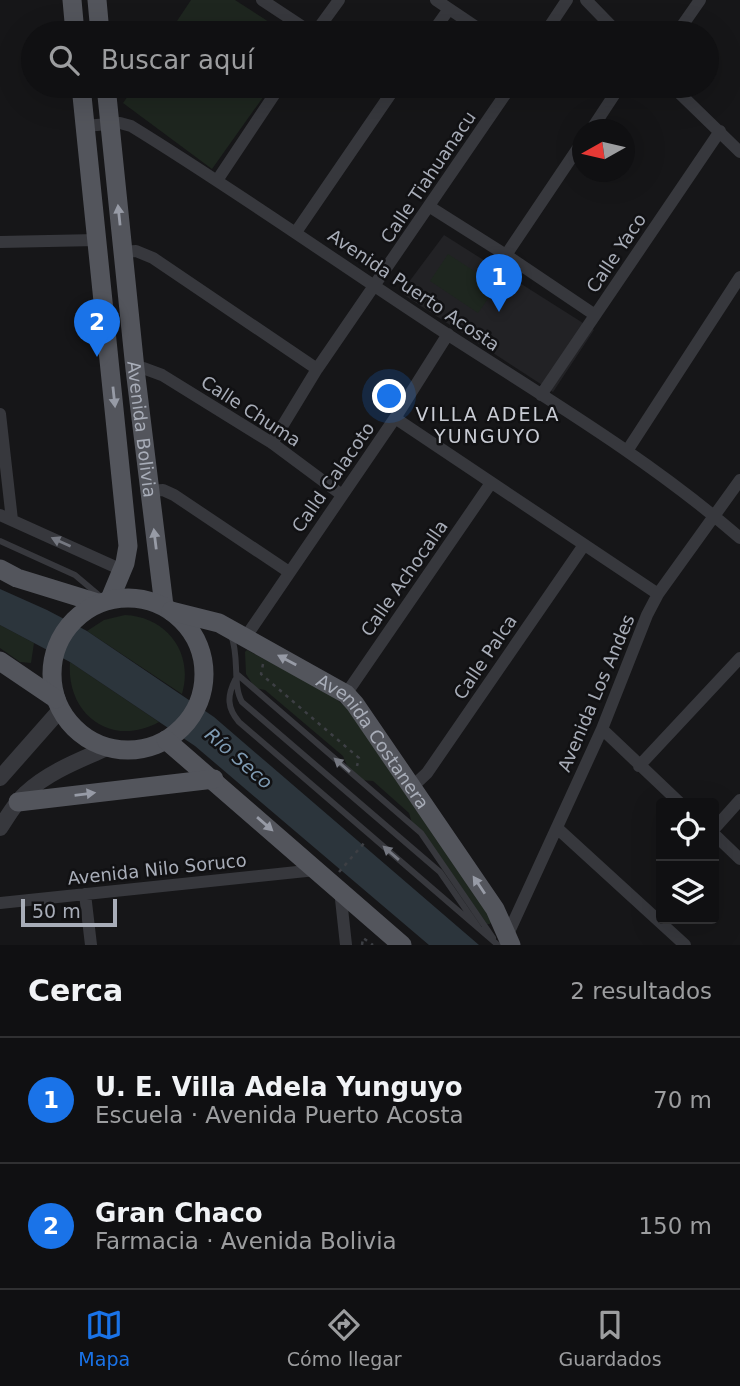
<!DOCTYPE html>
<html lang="es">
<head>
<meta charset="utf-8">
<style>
	:root { --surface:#101012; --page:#1e1e20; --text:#f1f3f6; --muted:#9c9d9f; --line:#303032; --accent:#1a73e8 }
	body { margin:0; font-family:"DejaVu Sans",sans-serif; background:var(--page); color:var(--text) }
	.controls { position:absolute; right:21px; bottom:21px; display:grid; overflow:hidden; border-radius:7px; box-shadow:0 7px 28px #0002 }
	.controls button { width:63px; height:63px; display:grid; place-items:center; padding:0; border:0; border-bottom:2px solid var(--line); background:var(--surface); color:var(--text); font:35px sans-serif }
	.compass { position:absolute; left:572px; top:119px; width:63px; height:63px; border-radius:50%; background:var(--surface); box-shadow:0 7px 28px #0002; rotate:262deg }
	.scale { position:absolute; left:21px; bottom:18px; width:96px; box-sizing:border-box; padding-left:7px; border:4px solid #a8adb8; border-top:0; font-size:19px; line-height:24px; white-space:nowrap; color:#a8adb8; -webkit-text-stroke:5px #111113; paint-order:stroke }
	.you { position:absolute; left:390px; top:397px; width:24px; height:24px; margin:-18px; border:5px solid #fff; border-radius:50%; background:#1a73e8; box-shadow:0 0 0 10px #1a73e833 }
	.badge { display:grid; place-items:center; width:46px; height:46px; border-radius:50%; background:var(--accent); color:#fff; font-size:23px; font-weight:700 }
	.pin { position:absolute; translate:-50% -58px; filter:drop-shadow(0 2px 4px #0008) }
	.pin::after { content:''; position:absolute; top:37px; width:24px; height:21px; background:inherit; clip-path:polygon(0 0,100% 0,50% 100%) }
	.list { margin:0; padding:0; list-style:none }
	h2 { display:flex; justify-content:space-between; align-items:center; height:91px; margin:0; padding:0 28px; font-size:30px }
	h2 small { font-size:23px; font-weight:400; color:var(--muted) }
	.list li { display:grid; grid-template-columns:46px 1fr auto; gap:21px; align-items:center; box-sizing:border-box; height:126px; padding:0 28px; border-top:2px solid var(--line) }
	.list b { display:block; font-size:26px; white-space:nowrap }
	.list p { margin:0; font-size:23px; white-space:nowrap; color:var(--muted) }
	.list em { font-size:23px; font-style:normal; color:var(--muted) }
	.icon { flex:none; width:38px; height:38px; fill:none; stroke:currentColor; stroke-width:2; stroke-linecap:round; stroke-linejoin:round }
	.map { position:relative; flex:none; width:740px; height:945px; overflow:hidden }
	.search { position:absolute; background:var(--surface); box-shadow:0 7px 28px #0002; left:21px; right:21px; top:21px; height:77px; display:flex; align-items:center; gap:18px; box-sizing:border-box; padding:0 24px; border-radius:38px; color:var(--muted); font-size:26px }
	.sheet { height:343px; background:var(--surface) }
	nav { display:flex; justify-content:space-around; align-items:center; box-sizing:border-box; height:98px; border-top:2px solid var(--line); background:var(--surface); font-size:19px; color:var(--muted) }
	nav a { display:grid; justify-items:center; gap:4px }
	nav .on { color:var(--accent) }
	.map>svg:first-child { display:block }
	.built { fill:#222225 }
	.green { fill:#1e261f }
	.water { fill:#2c353c }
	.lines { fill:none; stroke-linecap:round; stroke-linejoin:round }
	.path { stroke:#3d3f44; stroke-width:2.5; stroke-dasharray:3.5 5; stroke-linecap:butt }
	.service { stroke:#37383d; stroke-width:6 }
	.minor { stroke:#37383d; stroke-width:12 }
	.tertiary { stroke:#37383d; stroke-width:16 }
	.primary { stroke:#53555c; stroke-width:19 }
	.oneway { fill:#979ba6 }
	.oneway2 { fill:#757881 }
	.labels { text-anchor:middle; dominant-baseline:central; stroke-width:5; stroke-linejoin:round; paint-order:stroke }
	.street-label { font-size:18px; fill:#a8adb8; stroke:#111113 }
	.neighbourhood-label { font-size:19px; letter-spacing:2px; fill:#c9ccd4; stroke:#111113 }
	.water-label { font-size:19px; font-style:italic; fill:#7f9bb3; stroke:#111113 }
</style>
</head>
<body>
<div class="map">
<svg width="740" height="945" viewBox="0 0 740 945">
	<rect width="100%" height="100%" fill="#161618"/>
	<!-- built -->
	<path class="built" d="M444 235 594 330 553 392 404 295 403 290Z"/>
	<!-- green -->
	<path class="green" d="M191 0H235L286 33H169Z
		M135 86H271L212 169 123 103Z
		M448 254 497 286 478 313 430 281Z
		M125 615C167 617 194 653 182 694L87 631 104 620Z
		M0 625 34 643 31 663 20 662 0 648Z
		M247 650 329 693 348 709 492 920 490 924H487L412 823 409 813 373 781 362 780 348 768 343 756 265 690 255 688 246 674 245 652Z
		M70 662 159 722C112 748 66 715 70 662Z"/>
	<!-- water -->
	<path class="water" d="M0 589 47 610 87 631 214 717 479 945H429L195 746 70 662 0 625Z"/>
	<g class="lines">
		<!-- path -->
		<path class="path" d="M263 664 261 674 359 758 357 766
			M339 872 365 842
			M362 945 363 938 373 945"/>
		<!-- service -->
		<path class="service" d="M0 541 75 575 101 597
			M231 635C240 657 232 685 242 702L440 872 478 927
			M238 675 421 833 493 938
			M235 680C227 696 227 708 239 722L498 945"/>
		<!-- minor -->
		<path class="minor" d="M262 0 312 33
			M436 0 485 33
			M586 0 618 33
			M315 33 339 0
			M432 33 449 9
			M545 33 567 0
			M677 33 700 0
			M672 86 740 152
			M85 126 120 123 131 126C235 190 334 260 436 327 539 394 647 457 740 538
			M591 130 620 86
			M218 179 280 86
			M430 207 506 255 595 315
			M296 232 396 86
			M0 242 97 240
			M123 252 136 251 153 258 317 369
			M506 255 582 142
			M135 369 143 368 162 375 272 443 342 495
			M541 395 720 131
			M0 414 12 520
			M395 418 658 594
			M272 443 317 369 511 86
			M627 451 740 277
			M150 491 163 490 174 495 289 572
			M0 515 122 570
			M245 638 395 418 448 334
			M346 694 491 483
			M602 729 680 803
			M639 766 740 658
			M412 787 427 773 584 545
			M557 828 685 945
			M714 829 740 800
			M714 834 740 859
			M340 890 346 945
			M85 894 91 945
			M0 903 316 870
			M508 934 602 729 647 615 658 594 740 480"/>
		<!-- tertiary -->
		<path class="tertiary" d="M0 778 60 710
			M0 828C8 816 15 803 26 793 48 772 80 760 107 748"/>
		<!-- primary -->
		<g class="primary">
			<path d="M72 0 75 33"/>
			<path d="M97 0 100 33"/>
			<path d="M81 86 128 546 125 563 110 599"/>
			<path id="s1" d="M106 86 135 369 164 606"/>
			<path d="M0 569 17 578 98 603"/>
			<circle cx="128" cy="674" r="76"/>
			<path id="s2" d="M171 611 219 623 346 694 355 704 495 909 511 945"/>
			<path d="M0 661 56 699"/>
			<path d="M166 740 402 945"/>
			<path d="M18 802 214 779"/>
		</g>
	</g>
	<!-- one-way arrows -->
	<defs><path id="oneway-solid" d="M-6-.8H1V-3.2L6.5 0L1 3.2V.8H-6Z" transform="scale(1.75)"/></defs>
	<g class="oneway">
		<use href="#oneway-solid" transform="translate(119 215) rotate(-96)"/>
		<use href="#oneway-solid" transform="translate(114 397) rotate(84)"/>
		<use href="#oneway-solid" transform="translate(155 539) rotate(-97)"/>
		<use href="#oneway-solid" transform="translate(287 660) rotate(-152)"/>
		<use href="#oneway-solid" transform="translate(85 794) rotate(-7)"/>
		<use href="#oneway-solid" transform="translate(265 824) rotate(41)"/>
		<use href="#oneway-solid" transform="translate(479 885) rotate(-124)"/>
	</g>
	<g class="oneway2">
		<use href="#oneway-solid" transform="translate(61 542) rotate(-156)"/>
		<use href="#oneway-solid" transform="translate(342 765) rotate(-139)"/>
		<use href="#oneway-solid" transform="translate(391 853) rotate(-139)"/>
	</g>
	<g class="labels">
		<!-- street labels -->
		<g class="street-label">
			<text transform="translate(428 177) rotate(-56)">Calle Tiahuanacu</text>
			<text transform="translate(616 253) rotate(-56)">Calle Yaco</text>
			<text transform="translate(414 290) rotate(34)">Avenida Puerto Acosta</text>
			<text transform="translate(251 411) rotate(33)">Calle Chuma</text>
			<text stroke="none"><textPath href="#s1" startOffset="345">Avenida Bolivia</textPath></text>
			<text transform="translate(333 477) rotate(-55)">Calld Calacoto</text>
			<text transform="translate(404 578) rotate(-55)">Calle Achocalla</text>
			<text transform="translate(485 657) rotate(-56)">Calle Palca</text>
			<text transform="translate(596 693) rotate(-67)">Avenida Los Andes</text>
			<text stroke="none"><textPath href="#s2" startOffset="248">Avenida Costanera</textPath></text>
			<text transform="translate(157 869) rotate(-6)">Avenida Nilo Soruco</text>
		</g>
		<!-- neighbourhood labels -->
		<g class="neighbourhood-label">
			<text x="488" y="414">VILLA ADELA<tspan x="488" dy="22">YUNGUYO</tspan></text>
		</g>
		<!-- water labels -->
		<g class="water-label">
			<text transform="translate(239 758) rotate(41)">Río Seco</text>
		</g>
	</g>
</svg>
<div class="controls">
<button><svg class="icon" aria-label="locate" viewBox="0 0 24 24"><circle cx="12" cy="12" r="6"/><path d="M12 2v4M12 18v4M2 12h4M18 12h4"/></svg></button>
<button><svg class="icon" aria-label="layers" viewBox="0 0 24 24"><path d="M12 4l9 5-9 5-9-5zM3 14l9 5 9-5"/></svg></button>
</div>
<svg class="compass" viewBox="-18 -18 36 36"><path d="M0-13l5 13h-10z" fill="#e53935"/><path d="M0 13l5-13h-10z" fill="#9c9d9f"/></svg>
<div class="scale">50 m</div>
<div class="you"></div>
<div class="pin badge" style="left:499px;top:312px">1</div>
<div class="pin badge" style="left:97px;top:357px">2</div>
<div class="search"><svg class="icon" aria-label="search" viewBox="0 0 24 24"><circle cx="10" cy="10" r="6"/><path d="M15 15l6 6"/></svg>Buscar aquí</div>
</div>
<section class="sheet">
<h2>Cerca<small>2 resultados</small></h2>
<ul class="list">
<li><span class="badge">1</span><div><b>U. E. Villa Adela Yunguyo</b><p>Escuela · Avenida Puerto Acosta</p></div><em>70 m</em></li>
<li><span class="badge">2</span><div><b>Gran Chaco</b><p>Farmacia · Avenida Bolivia</p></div><em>150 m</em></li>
</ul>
</section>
<nav>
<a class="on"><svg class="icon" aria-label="map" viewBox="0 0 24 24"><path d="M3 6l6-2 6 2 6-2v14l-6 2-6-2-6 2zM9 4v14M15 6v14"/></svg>Mapa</a>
<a><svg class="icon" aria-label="directions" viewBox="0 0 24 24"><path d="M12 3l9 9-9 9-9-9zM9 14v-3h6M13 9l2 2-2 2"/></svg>Cómo llegar</a>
<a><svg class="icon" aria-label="saved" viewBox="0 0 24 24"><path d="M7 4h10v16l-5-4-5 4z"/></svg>Guardados</a>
</nav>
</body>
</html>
